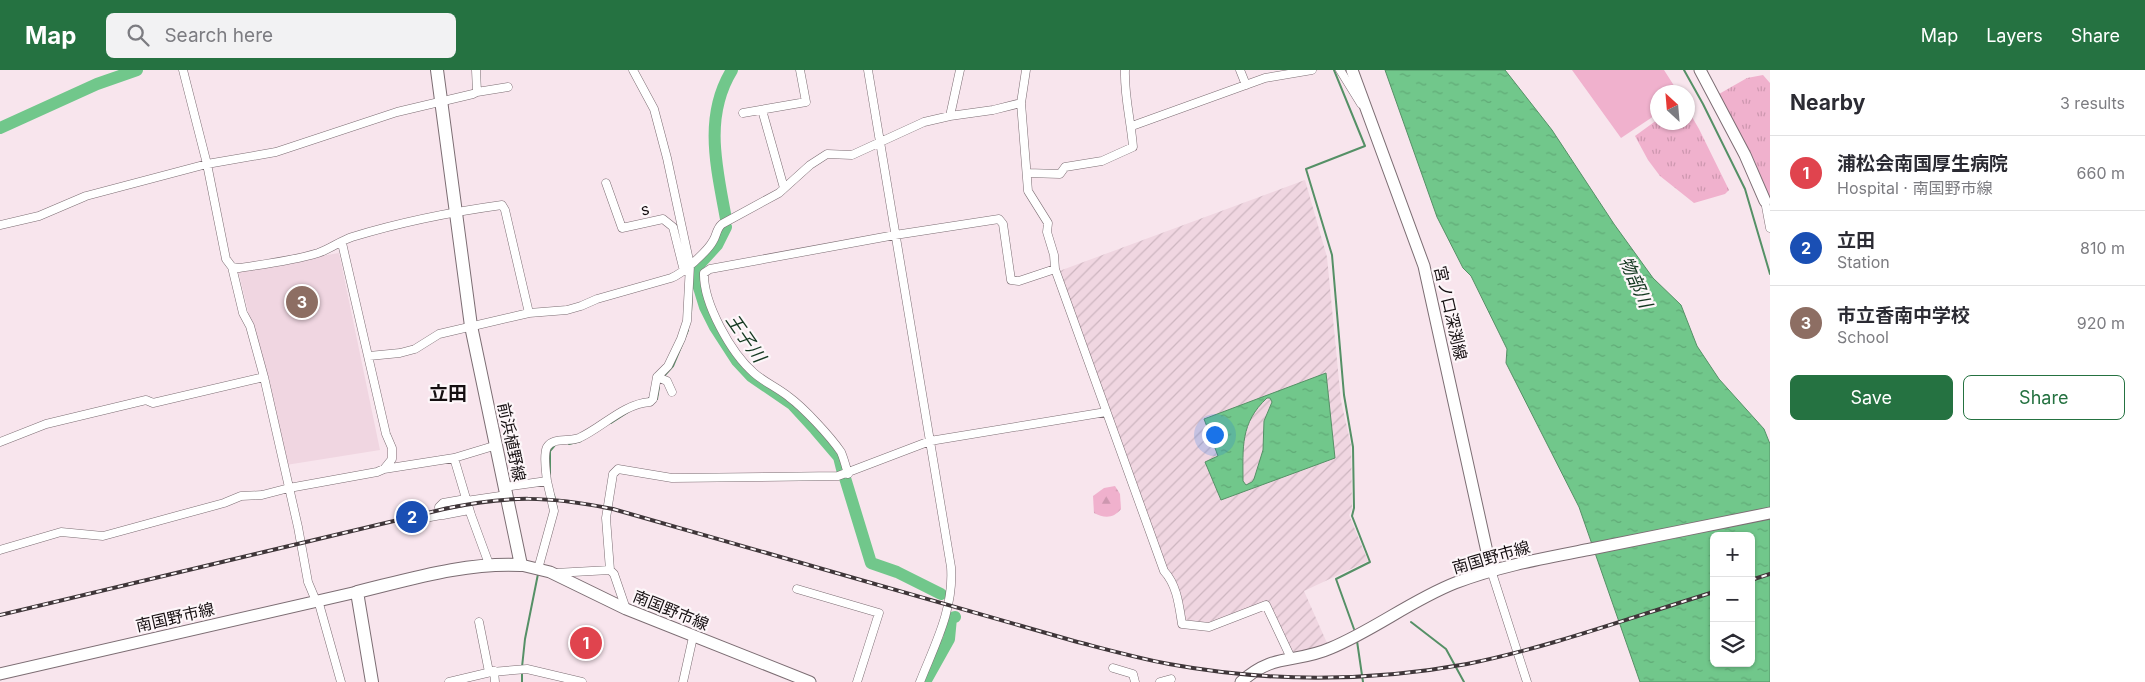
<!DOCTYPE html>
<html lang="en">
<head>
<meta charset="utf-8">
<style>
	:root { --surface:#fff; --page:#f2f2f3; --text:#2b2b33; --muted:#7c7c81; --line:#e1e1e2; --accent:#257241 }
	body { margin:0; font-family:Inter,"Noto Sans JP",sans-serif; background:var(--page); color:var(--text) }
	.controls { position:absolute; right:15px; bottom:15px; display:grid; overflow:hidden; border-radius:8px; box-shadow:0 1px 4px #0004 }
	.controls button { width:45px; height:45px; display:grid; place-items:center; padding:0; border:0; border-bottom:1px solid var(--line); background:var(--surface); color:var(--text); font:25px sans-serif }
	.compass { position:absolute; left:1650px; top:15px; width:45px; height:45px; border-radius:50%; background:var(--surface); box-shadow:0 1px 4px #0004; rotate:334deg }
	.you { position:absolute; left:1214px; top:364px; width:18px; height:18px; margin:-12px; border:4px solid #fff; border-radius:50%; background:#1a73e8; box-shadow:0 0 0 8px #1a73e833 }
	.badge { display:grid; place-items:center; width:32px; height:32px; border-radius:50%; background:var(--accent); color:#fff; font-size:16px; font-weight:700 }
	.pin { position:absolute; translate:-50% -50%; border:2px solid #fff; box-shadow:0 1px 5px #0006 }
	.list { margin:0; padding:0; list-style:none }
	h2 { display:flex; justify-content:space-between; align-items:center; height:65px; margin:0; padding:0 20px; font-size:21px }
	h2 small { font-size:16px; font-weight:400; color:var(--muted) }
	.list li { display:grid; grid-template-columns:32px 1fr auto; gap:15px; align-items:center; box-sizing:border-box; height:75px; padding:0 20px; border-top:1px solid var(--line) }
	.list b { display:block; font-size:19px; white-space:nowrap }
	.list p { margin:0; font-size:16px; white-space:nowrap; color:var(--muted) }
	.list em { font-size:16px; font-style:normal; color:var(--muted) }
	.actions { display:flex; gap:10px; padding:15px 20px }
	.actions a { flex:1; padding:11px 0; border:1px solid var(--accent); border-radius:8px; text-align:center; font-size:18px; color:var(--accent) }
	.actions .main { background:var(--accent); color:#fff }
	.icon { flex:none; width:28px; height:28px; fill:none; stroke:currentColor; stroke-width:2; stroke-linecap:round; stroke-linejoin:round }
	.map { position:relative; flex:none; width:1770px; height:612px; overflow:hidden }
	header { display:flex; align-items:center; gap:30px; box-sizing:border-box; height:70px; padding:0 25px; background:var(--accent); color:#fff }
	header strong { font-size:24px }
	nav { display:flex; gap:28px; margin-inline-start:auto; font-size:18px }
	.search { width:350px; height:45px; background:var(--page); display:flex; align-items:center; gap:12px; box-sizing:border-box; padding:0 18px; border-radius:8px; color:var(--muted); font-size:19px }
	main { display:flex }
	aside { flex:1; background:var(--surface) }
	.map>svg:first-child { display:block }
	.built { fill:#f0d6e1 }
	.industrial { fill:url(#industrial-furrows) }
	.grass { fill:url(#grass-tufts) }
	.forest { fill:url(#forest-firs) }
	.park { fill:#f0b1cd }
	.water { fill:url(#water-ripples); stroke:#559066; fill-rule:evenodd }
	.lines { fill:none; stroke-linecap:round; stroke-linejoin:round }
	.stream { stroke:#559066; stroke-width:2 }
	.river { stroke:#71c78b; stroke-width:12 }
	.street-casing { stroke:#7c6d73; stroke-width:9 }
	.secondary-casing { stroke:#7c6d73; stroke-width:13 }
	.primary-casing { stroke:#7c6d73; stroke-width:14 }
	.street { stroke:#fff; stroke-width:8 }
	.secondary { stroke:#fff; stroke-width:11 }
	.primary { stroke:#fff; stroke-width:12 }
	.rail-casing { stroke:#3f3639; stroke-width:4 }
	.rail { stroke:#fdf6f9; stroke-width:2; stroke-dasharray:5.5; stroke-linecap:butt }
	.labels { text-anchor:middle; dominant-baseline:central; stroke-width:4.5; stroke-linejoin:round; paint-order:stroke }
	.street-label { font-size:16px; fill:#150f11; stroke:#fdf6f9 }
	.water-label { font-size:18px; font-style:italic; fill:#143820; stroke:#fdf6f9 }
	.quarter-label { font-size:19px; font-weight:bold; fill:#150f11; stroke:#fdf6f9 }
</style>
</head>
<body>
<header>
<strong>Map</strong>
<div class="search"><svg class="icon" aria-label="search" viewBox="0 0 24 24"><circle cx="10" cy="10" r="6"/><path d="M15 15l6 6"/></svg>Search here</div>
<nav><a>Map</a><a>Layers</a><a>Share</a></nav>
</header>
<main>
<div class="map">
<svg width="1770" height="612" viewBox="0 0 1770 612">
	<defs>
		<pattern id="industrial-furrows" width="10" height="10" patternUnits="userSpaceOnUse" patternTransform="scale(1.25)"><rect width="10" height="10" fill="#f0d6e1"/><path d="M-1 1l2-2M0 10L10 0M9 11l2-2" fill="none" stroke="#cdb6c0"/></pattern>
		<pattern id="grass-tufts" width="24" height="20" patternUnits="userSpaceOnUse" patternTransform="scale(1.25)"><rect width="24" height="20" fill="#f0b1cd"/><path d="M3 7l-1-3M5 7V3M7 7l1-3M15 17l-1-3M17 17v-4M19 17l1-3" fill="none" stroke="#cd97af"/></pattern>
		<pattern id="forest-firs" width="22" height="20" patternUnits="userSpaceOnUse" patternTransform="scale(1.25)"><rect width="22" height="20" fill="#f0b1cd"/><path d="M5 1l3.5 6h-7zM16 11l3.5 6h-7z" fill="#cd97af"/></pattern>
		<pattern id="water-ripples" width="26" height="14" patternUnits="userSpaceOnUse" patternTransform="scale(1.25)"><rect width="26" height="14" fill="#71c78b"/><path d="M2 4q2-2 4 0t4 0M15 11q2-2 4 0t4 0" fill="none" stroke="#61aa77"/></pattern>
	</defs>
	<rect width="100%" height="100%" fill="#f8e5ed"/>
	<!-- built -->
	<path class="built" d="M339 183 380 380 286 395 238 200Z"/>
	<!-- industrial -->
	<path class="industrial" d="M1305 110 1327 187 1341 331 1351 375 1352 439 1349 445 1368 491 1304 521 1327 573 1317 578 1292 582 1267 531 1206 553 1185 551 1173 507 1168 500 1059 203 1062 200Z"/>
	<!-- grass -->
	<path class="grass" d="M1763 5 1770 13V135L1755 92 1719 24 1747 8Z
		M1688 40 1699 59 1729 120 1725 124 1694 133 1660 106 1648 90 1635 66 1657 50 1658 52H1688Z"/>
	<!-- forest -->
	<path class="forest" d="M1115 416 1120 424 1121 439C1113 449 1104 448 1094 443L1093 426 1104 418Z"/>
	<!-- park -->
	<path class="park" d="M1572 0H1664L1678 22H1658L1657 44 1621 68Z"/>
	<!-- water -->
	<path class="water" d="M1385 0H1505L1552 60 1614 154 1653 208 1681 235 1697 276 1719 309 1764 359 1770 374V612H1640L1579 437 1506 293 1507 279 1471 206 1463 198 1437 147ZM1714 466H1751V593H1714Z
		M1326 303 1335 388 1221 430 1205 392 1218 386 1204 349ZM1267 328H1270L1272 332 1264 351 1263 380 1254 409 1252 412 1246 415 1243 411C1243 378 1240 353 1267 328Z"/>
	<g class="lines">
		<!-- stream -->
		<path class="stream" d="M1334 0 1365 76 1306 99 1332 185 1344 325 1353 377 1354 438 1352 446 1370 492 1336 509 1354 559
			M1684 0 1703 34 1745 119 1770 204
			M691 243 692 220
			M664 306 673 296 688 260
			M657 329 659 317
			M611 353 628 342
			M569 374 581 371
			M550 404V381L555 375
			M554 425 557 440
			M1411 552 1446 579 1464 612
			M1357 571 1363 612
			M522 597 525 569 538 504
			M522 612V602"/>
		<!-- river -->
		<path class="river" d="M0 58 97 14 137 0
			M726 149C717 99 703 47 732 0
			M726 157 717 175 696 198 697 211 705 237 715 257 737 291 751 306 792 334 815 359 839 387 843 403
			M845 408 871 493 897 502 941 524
			M925 612 949 569 951 548 955 547"/>
		<defs>
			<path id="street" d="M183 0 207 94 226 189 232 197 243 243 250 256 264 307 298 457 308 512 316 531
				M868 0 951 497C954 539 935 574 920 612
				M1026 0 1021 33 1028 121 1048 153 1047 162 1054 185 1055 199 1164 501C1177 515 1179 535 1182 554L1209 557 1266 535 1291 588
				M1240 0 1246 15
				M1340 0 1361 34
				M477 22 508 17
				M762 40 784 118
				M743 43 806 32 800 0
				M950 46 960 0
				M1132 56 1265 8 1312 0
				M1027 103 1060 104 1065 97 1102 91 1133 77C1131 51 1124 26 1125 0
				M606 113 622 158 663 149 673 157 684 201
				M1765 131 1770 158
				M0 155 39 146 86 126 207 94 276 82 397 42 473 24 477 22 476 0
				M232 197 239 198C265 194 292 191 318 183 330 179 340 171 352 167 401 152 451 142 502 135L505 140 529 243
				M369 286 400 283 415 279 439 264 529 243 567 240 581 236 597 229 671 208C682 204 707 182 713 171 717 165 716 159 722 154L779 123 810 95 827 84 852 85 924 52 950 46 993 40 1021 33
				M657 307 667 311 672 322
				M0 372 46 354 146 330 153 333 264 307
				M454 388 471 445 489 494
				M384 399 454 388 497 375
				M848 404C846 397 844 389 841 382 830 366 804 338 789 327 778 318 764 312 754 303 731 283 703 233 704 203L710 199 895 165 999 149 1003 154 1011 210 1019 211 1055 199
				M505 417 547 411C546 402 543 385 547 377 553 367 569 372 579 368 603 357 623 334 650 332L653 329 657 307 668 296 681 269 687 251 690 195 667 88 654 39 633 0
				M466 429 443 433 439 437 440 443 443 445 469 440
				M466 431 507 425
				M414 450 441 445
				M0 480 61 462 103 466 224 433 241 426 262 425 289 418 377 402 384 399 392 389V378L386 364 342 173
				M538 499 554 441 547 411
				M610 500 606 448 613 404 618 399 672 408 838 406 930 371 1106 342
				M1491 500 1527 612
				M555 503 610 500 614 504 626 539
				M797 519 879 543 857 612
				M318 530 341 612
				M479 552 489 602
				M1113 598 1133 604 1135 612
				M494 601 495 612
				M449 612 491 602 527 599 582 612
				M683 612 693 567
				M1160 612 1171 609"/>
			<path id="secondary" d="M1352 0 1424 196 1491 500
				M1700 0 1745 85 1765 131
				M521 495 550 502 626 539 810 612
				M0 604 357 522
				M1241 612C1274 582 1295 594 1331 578 1374 560 1412 530 1455 513 1499 496 1545 488 1591 479 1651 467 1710 455 1770 443"/>
			<path id="primary" d="M372 612 357 522C411 509 466 492 521 495L471 256 437 0"/>
		</defs>
		<!-- street casing -->
		<use href="#street" class="street-casing"/>
		<!-- secondary casing -->
		<use href="#secondary" class="secondary-casing"/>
		<!-- primary casing -->
		<use href="#primary" class="primary-casing"/>
		<!-- street -->
		<use href="#street" class="street"/>
		<!-- secondary -->
		<use href="#secondary" class="secondary"/>
		<!-- primary -->
		<use href="#primary" class="primary"/>
		<defs>
			<path id="rail" d="M1751 510 1770 504
				M0 545 444 439C509 425 548 426 613 439L1074 571C1105 579 1137 588 1169 594 1267 612 1369 612 1467 594 1551 577 1632 547 1714 522"/>
		</defs>
		<!-- rail casing -->
		<use href="#rail" class="rail-casing"/>
		<!-- rail -->
		<use href="#rail" class="rail"/>
	</g>
	<g class="labels">
		<!-- street labels -->
		<g class="street-label">
			<text transform="translate(645 139) rotate(-12)">s</text>
			<text transform="translate(1451 243) rotate(77)">宮ノ口深渕線</text>
			<text transform="translate(512 372) rotate(78)">前浜植野線</text>
			<text transform="translate(1491 487) rotate(-16)">南国野市線</text>
			<text transform="translate(671 540) rotate(22)">南国野市線</text>
			<text transform="translate(175 547) rotate(-13)">南国野市線</text>
		</g>
		<!-- water labels -->
		<g class="water-label">
			<text transform="translate(1636 212) rotate(66)">物部川</text>
			<text transform="translate(746 268) rotate(55)">王子川</text>
		</g>
		<!-- quarter labels -->
		<g class="quarter-label">
			<text x="448" y="323">立田</text>
		</g>
	</g>
</svg>
<div class="controls">
<button>+</button>
<button>−</button>
<button><svg class="icon" aria-label="layers" viewBox="0 0 24 24"><path d="M12 4l9 5-9 5-9-5zM3 14l9 5 9-5"/></svg></button>
</div>
<svg class="compass" viewBox="-18 -18 36 36"><path d="M0-13l5 13h-10z" fill="#e53935"/><path d="M0 13l5-13h-10z" fill="#7c7c81"/></svg>
<div class="you"></div>
<div class="pin badge" style="left:586px;top:573px;background:#e0444e">1</div>
<div class="pin badge" style="left:412px;top:447px;background:#1a4fb4">2</div>
<div class="pin badge" style="left:302px;top:232px;background:#8d6e63">3</div>
</div>
<aside>
<h2>Nearby<small>3 results</small></h2>
<ul class="list">
<li><span class="badge" style="background:#e0444e">1</span><div><b>浦松会南国厚生病院</b><p>Hospital · 南国野市線</p></div><em>660 m</em></li>
<li><span class="badge" style="background:#1a4fb4">2</span><div><b>立田</b><p>Station</p></div><em>810 m</em></li>
<li><span class="badge" style="background:#8d6e63">3</span><div><b>市立香南中学校</b><p>School</p></div><em>920 m</em></li>
</ul>
<div class="actions"><a class="main">Save</a><a>Share</a></div>
</aside>
</main>
</body>
</html>
